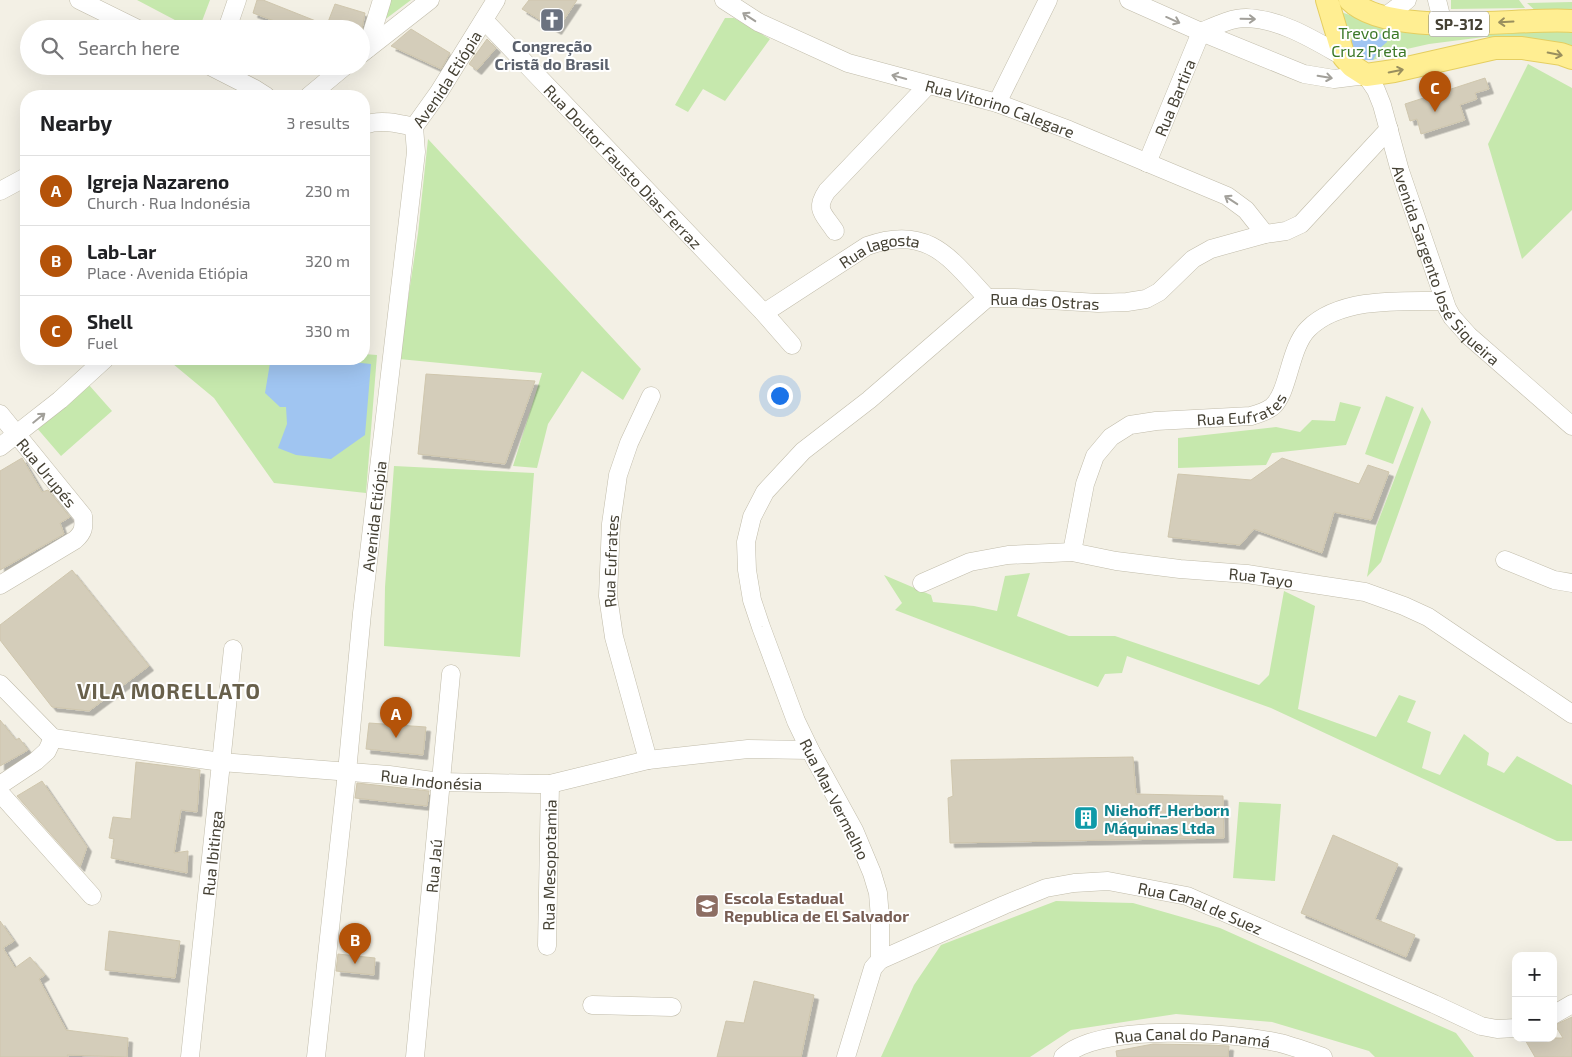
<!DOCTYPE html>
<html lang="en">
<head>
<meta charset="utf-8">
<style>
	:root { --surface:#fff; --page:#f2f2f2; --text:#202124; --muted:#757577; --line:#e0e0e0; --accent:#b45309 }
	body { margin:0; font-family:"Exo 2",sans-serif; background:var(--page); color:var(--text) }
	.controls { position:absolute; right:15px; bottom:15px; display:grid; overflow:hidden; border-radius:10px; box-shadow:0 5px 20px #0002 }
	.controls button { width:45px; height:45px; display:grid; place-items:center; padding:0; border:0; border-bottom:1px solid var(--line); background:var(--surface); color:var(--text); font:25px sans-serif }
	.you { position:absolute; left:779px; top:395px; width:18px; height:18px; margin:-12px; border:4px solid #fff; border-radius:50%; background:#1a73e8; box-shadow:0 0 0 8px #1a73e833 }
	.badge { display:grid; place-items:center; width:32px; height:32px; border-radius:50%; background:var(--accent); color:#fff; font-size:16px; font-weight:700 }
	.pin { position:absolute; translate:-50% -41px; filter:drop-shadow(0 1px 2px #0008) }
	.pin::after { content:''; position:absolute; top:26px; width:18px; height:15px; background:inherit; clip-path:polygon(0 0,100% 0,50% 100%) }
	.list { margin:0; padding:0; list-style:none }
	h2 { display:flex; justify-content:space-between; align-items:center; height:65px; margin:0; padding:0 20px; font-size:21px }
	h2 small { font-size:16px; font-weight:400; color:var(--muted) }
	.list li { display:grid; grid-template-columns:32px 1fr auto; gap:15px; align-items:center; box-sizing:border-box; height:70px; padding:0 20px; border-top:1px solid var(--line) }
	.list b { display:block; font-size:19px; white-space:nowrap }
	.list p { margin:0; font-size:16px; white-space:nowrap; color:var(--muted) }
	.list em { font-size:16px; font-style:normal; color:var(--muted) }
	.icon { flex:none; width:28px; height:28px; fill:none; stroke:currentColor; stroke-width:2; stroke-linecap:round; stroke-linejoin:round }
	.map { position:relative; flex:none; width:1572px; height:1057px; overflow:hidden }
	.search { position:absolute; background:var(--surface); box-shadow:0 5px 20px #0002; left:20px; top:20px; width:350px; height:55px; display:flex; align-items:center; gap:12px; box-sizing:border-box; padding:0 18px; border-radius:28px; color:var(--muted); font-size:19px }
	.panel { position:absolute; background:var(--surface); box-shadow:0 5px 20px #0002; left:20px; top:90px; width:350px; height:275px; border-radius:20px }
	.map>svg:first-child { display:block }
	.green { fill:#c6e8ad }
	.water { fill:#a0c5f1 }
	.building { fill:#d4cdba; stroke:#cfc6ad; filter:url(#shadow) }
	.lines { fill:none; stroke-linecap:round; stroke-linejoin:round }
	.minor-casing { stroke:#c1bcaa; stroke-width:19 }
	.major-casing { stroke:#e5ce60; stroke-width:24 }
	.minor { stroke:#fff; stroke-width:18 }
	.major { stroke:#ffee92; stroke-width:22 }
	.oneway { stroke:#a2a09a }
	.oneway2 { stroke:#998f5e }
	.labels { text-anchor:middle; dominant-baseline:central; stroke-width:4; stroke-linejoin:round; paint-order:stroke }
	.shield { fill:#fff; stroke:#7d7a71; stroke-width:1 }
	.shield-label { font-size:15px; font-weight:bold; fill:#454134 }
	.park-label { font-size:16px; fill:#3b7827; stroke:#fff }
	.worship-label { font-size:16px; font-weight:bold; fill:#5b616d; stroke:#fff }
	.street-label { font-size:16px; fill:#454134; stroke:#fff }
	.culture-label { font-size:16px; font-weight:bold; fill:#0d838f; stroke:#fff; text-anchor:start }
	.education-label { font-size:16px; font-weight:bold; fill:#785e54; stroke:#fff; text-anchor:start }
	.district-label { font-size:21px; font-weight:bold; letter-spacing:1px; fill:#68604b; stroke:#fff }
</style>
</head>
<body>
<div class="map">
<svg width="1572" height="1057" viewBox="0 0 1572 1057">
	<defs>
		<filter id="shadow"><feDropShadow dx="4.5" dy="4.5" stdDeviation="0" flood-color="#0004"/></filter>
	</defs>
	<rect width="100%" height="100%" fill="#f3f0e5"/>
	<!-- green -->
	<path class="green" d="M137 0H210L199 29H192Z
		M389 0H411L383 21Z
		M1451 0H1519L1525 8 1451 9Z
		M1572 2V14L1538 13 1527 3Z
		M1341 12 1367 21 1566 31 1572 32V47L1557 42 1517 37H1484L1429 44 1398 51 1373 60H1365L1353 56Z
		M725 18H734L770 39 725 101 703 89 688 112 675 105Z
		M1528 64 1572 88V210L1522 259 1488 144Z
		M428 139 641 369 623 400 582 371 548 424 537 468 513 466 542 373 399 359 418 233Z
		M364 354 377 355 366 493 274 483 214 398 167 359H364Z
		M89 385 112 411 61 456 36 427Z
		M1386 396 1414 407 1393 464 1365 454Z
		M1340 402 1361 407 1346 445 1272 453 1266 465 1178 468V438L1276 427 1300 432 1312 420 1335 421Z
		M1422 407 1431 422 1381 562 1367 577 1376 527Z
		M394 466 534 473 520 657 384 646 385 587Z
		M1030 573 1017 616 1069 636H1115L1259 685 1269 675 1284 591 1315 606 1298 709 1376 737 1399 695 1416 701 1407 722 1431 732 1422 768 1440 775 1464 734 1489 753 1487 765 1504 773 1517 756 1572 785V841H1557L1271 708 1127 656 1122 673 1105 674 1098 687 895 610 902 603 884 575 931 595 933 602 974 606 997 611 1005 576Z
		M1239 802 1281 804 1275 881 1233 878Z
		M1056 901 1133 903 1220 928 1456 1033 1474 1057H1375L1369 1051 1272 1022 1176 1014 1071 1030 1030 1057H881L914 985 941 945Z"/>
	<!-- water -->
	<path class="water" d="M1366 31 1382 34 1386 38 1387 42 1379 49 1373 60H1365L1353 56 1350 43 1358 32Z
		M276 359H322L371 364 365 435 331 459 296 455 278 448 287 424 286 407H280L265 393 270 363Z"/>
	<!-- building -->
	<path class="building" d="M257 0H263L336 29H296L253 13Z
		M529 0H577L557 30 522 9Z
		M335 4 365 13 362 29H349L328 22Z
		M411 29 450 53 441 69 391 46Z
		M487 39 496 48 477 70 469 64Z
		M1485 78 1489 89 1475 93 1477 99 1460 105 1465 120 1421 134 1417 119 1410 121 1405 104Z
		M426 374 535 381 505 464 418 454Z
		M22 458 42 492 48 490 70 517 60 523 64 534 0 570V471Z
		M1282 458 1359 484 1368 465 1389 472 1371 520 1334 512 1322 553 1254 529 1240 545 1168 537 1178 474 1251 480Z
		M72 570 149 666 89 711 52 707 0 640V625Z
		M0 720 16 740 19 738 28 750 0 766Z
		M369 723 426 727 423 755 366 749Z
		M1133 757 1136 794 1223 796 1224 838 950 843 948 798 953 796 951 760Z
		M136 762 200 770 197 812 181 810 174 853 188 851 187 873 111 858 114 839 109 838 113 817 131 819Z
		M42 781 87 847 80 867 17 796Z
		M357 783 429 791 427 806 355 798Z
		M1333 835 1398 864 1375 919 1415 935 1406 957 1301 913Z
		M0 921 14 941 3 948 15 968 30 957 45 975 39 979 66 1030 128 1038 127 1057 67 1055 68 1057H0Z
		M109 931 180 941 175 978 105 970Z
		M338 954 375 958 374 975 336 971Z
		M754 981 814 995 801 1057H717L726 1021 744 1023Z
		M1572 1017V1057H1535L1524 1038H1563L1555 1025Z
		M1153 1044 1209 1045 1229 1046 1228 1057H1117L1116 1051Z"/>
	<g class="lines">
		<defs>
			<g id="minor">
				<path d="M79 0 138 29"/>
				<path id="s1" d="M724 0 758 22 848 63 997 103 1069 130 1227 196 1246 210 1265 234"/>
				<path id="s2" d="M1129 0 1201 32 1304 74 1334 79 1366 75 1376 90 1382 105 1400 171 1447 308 1452 317 1469 336 1572 426"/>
				<path d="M1437 0 1443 24"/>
				<path d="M1386 16 1407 0"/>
				<path id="s3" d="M484 20 764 313 792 345"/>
				<path d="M227 29 237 0"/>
				<path d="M367 49 382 0"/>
				<path d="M361 54 430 0"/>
				<path d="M210 66 255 89 266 96"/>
				<path d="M309 96 345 66"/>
				<path d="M997 103 1048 0"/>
				<path d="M364 125C380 119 397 123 414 127"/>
				<path id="s4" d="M1147 163 1201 32C1215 26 1231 18 1246 18 1281 19 1314 40 1344 57"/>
				<path d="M0 191 26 177"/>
				<path d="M835 231C824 214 814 210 827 191L928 85"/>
				<path id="s5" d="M764 313 867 246C928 224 950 258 987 298"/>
				<path id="s6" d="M0 414 83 516C84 527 84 532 75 540L0 585"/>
				<path d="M0 447 60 400 105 359"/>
				<path id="s7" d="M1072 552 1085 484 1095 456 1111 437 1130 425 1156 421 1251 416C1258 414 1265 412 1272 407 1289 393 1289 348 1308 329 1340 297 1402 301 1443 301"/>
				<path d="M1505 560 1554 580 1572 583"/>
				<path id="s8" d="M922 583 970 562 1008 555 1072 552 1116 561 1180 569 1247 574 1365 592 1404 606 1428 617 1572 714"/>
				<path d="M0 684 53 738"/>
				<path id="s9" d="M53 738 221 762 389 775 440 782 539 784H550L648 760 748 749 810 750"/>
				<path id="s10" d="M648 760 614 637 608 596 611 524 618 475 629 443 651 396"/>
				<path d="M0 785 36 761 47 751 53 738"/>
				<path d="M0 793 92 896"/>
				<path id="s11" d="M547 946 550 784"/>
				<path id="s12" d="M880 960 1004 905 1046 888 1074 883 1108 881 1187 896 1434 1004 1481 1026 1497 1029 1516 1028"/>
				<path d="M592 1005 672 1007"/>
				<path d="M1553 1015 1572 1004"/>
				<path id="s13" d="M190 1057 233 649"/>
				<path id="s14" d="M316 1057 347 772 362 613 416 152 414 127 439 92 496 0"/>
				<path id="s15" d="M415 1057 451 674"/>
				<path id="s16" d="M846 1057 873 968 880 960V918L878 893 872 873 854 830 810 750 796 721 761 627 752 600 747 570 746 542 752 517 765 492 803 451 869 400 987 298H1015L1098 303 1127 302 1146 299 1159 292 1193 259 1211 249 1265 234 1286 231 1301 224 1389 129"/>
				<path id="s17" d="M1063 1057C1102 1022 1230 1032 1280 1043 1295 1047 1309 1052 1323 1057"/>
			</g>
			<path id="major" d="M1327 0 1344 57 1352 66 1366 75 1394 71 1495 48H1522L1561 54 1572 58
				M1350 0C1389 39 1519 17 1572 21"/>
		</defs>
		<!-- minor casing -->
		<use href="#minor" class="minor-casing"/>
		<!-- major casing -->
		<use href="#major" class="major-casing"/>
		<!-- minor -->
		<use href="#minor" class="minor"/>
		<!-- major -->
		<use href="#major" class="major"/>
	</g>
	<!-- one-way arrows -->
	<defs><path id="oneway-shaft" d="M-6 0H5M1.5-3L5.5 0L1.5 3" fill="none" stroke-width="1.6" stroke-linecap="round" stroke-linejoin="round" transform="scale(1.25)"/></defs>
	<g class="oneway">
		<use href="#oneway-shaft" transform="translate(749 17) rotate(-147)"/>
		<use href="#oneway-shaft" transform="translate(1248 19) rotate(1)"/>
		<use href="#oneway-shaft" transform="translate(1173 20) rotate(24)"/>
		<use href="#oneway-shaft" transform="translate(899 77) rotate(-165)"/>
		<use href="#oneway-shaft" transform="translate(1325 77) rotate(9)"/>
		<use href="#oneway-shaft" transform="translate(1231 200) rotate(-147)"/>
		<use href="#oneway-shaft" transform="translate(39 418) rotate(-39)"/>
	</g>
	<g class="oneway2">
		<use href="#oneway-shaft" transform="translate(1506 22) rotate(177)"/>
		<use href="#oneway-shaft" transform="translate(1555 54) rotate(11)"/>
		<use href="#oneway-shaft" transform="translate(1396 71) rotate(-11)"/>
	</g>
	<!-- icons -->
	<defs>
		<symbol id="church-square" viewBox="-11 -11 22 22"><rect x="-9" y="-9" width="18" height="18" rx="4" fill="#6b7280" stroke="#fff"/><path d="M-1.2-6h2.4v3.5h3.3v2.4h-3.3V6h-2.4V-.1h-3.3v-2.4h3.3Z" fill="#fff"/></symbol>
		<symbol id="building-square" viewBox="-11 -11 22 22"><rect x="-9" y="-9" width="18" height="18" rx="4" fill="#0f9aa8" stroke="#fff"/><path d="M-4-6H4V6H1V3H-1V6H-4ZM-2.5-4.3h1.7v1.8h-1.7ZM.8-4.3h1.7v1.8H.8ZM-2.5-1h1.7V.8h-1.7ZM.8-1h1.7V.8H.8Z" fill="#fff"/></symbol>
		<symbol id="school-square" viewBox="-11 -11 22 22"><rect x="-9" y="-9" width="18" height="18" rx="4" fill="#8d6e63" stroke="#fff"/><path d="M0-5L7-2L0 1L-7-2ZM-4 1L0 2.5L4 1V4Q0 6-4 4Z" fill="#fff"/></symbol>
	</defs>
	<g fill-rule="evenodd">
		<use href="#church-square" x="538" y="6" width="28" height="28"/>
		<use href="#building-square" x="1072" y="804" width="28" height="28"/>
		<use href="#school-square" x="693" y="892" width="28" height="28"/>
	</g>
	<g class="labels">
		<!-- shield labels -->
		<rect class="shield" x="1429" y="11.5" width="60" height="25" rx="4"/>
		<g class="shield-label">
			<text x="1459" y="24">SP-312</text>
		</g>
		<!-- park labels -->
		<g class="park-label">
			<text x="1369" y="32">Trevo da<tspan x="1369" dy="18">Cruz Preta</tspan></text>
		</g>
		<!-- worship labels -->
		<g class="worship-label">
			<text x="552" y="45">Congreção<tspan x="552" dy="18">Cristã do Brasil</tspan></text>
		</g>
		<!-- street labels -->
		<g class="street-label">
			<text stroke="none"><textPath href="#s14" startOffset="994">Avenida Etiópia</textPath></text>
			<text stroke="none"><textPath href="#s4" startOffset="71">Rua Bartira</textPath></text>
			<text stroke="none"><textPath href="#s1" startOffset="298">Rua Vitorino Calegare</textPath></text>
			<text stroke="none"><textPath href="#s3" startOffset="202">Rua Doutor Fausto Dias Ferraz</textPath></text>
			<text stroke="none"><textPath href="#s5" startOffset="134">Rua lagosta</textPath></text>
			<text stroke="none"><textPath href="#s2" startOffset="462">Avenida Sargento José Siqueira</textPath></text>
			<text stroke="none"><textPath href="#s16" startOffset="956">Rua das Ostras</textPath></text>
			<text stroke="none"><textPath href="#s7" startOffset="260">Rua Eufrates</textPath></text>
			<text stroke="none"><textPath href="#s6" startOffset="75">Rua Urupés</textPath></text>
			<text stroke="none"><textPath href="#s14" startOffset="544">Avenida Etiópia</textPath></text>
			<text stroke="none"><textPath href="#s10" startOffset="204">Rua Eufrates</textPath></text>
			<text stroke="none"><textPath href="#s8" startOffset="346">Rua Tayo</textPath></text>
			<text stroke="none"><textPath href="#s9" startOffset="381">Rua Indonésia</textPath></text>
			<text transform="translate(835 799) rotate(63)">Rua Mar Vermelho</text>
			<text stroke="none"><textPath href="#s13" startOffset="205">Rua Ibitinga</textPath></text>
			<text stroke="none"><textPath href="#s11" startOffset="81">Rua Mesopotamia</textPath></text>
			<text stroke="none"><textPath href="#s15" startOffset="192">Rua Jaú</textPath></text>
			<text stroke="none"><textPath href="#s12" startOffset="340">Rua Canal de Suez</textPath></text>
			<text stroke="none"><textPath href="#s17" startOffset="134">Rua Canal do Panamá</textPath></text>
		</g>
		<!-- culture labels -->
		<g class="culture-label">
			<text x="1104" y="809">Niehoff_Herborn<tspan x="1104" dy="18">Máquinas Ltda</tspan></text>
		</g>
		<!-- education labels -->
		<g class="education-label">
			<text x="724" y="897">Escola Estadual<tspan x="724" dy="18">Republica de El Salvador</tspan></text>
		</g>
		<!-- district labels -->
		<g class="district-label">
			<text x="169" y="690">VILA MORELLATO</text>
		</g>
	</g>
</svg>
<div class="controls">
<button>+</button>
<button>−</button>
</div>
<div class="you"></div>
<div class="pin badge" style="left:396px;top:738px">A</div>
<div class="pin badge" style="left:355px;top:964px">B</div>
<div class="pin badge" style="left:1435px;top:112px">C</div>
<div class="search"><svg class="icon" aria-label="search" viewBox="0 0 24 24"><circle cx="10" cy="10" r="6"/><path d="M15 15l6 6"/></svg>Search here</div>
<section class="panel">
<h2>Nearby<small>3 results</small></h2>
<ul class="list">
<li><span class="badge">A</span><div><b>Igreja Nazareno</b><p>Church · Rua Indonésia</p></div><em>230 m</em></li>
<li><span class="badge">B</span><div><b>Lab-Lar</b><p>Place · Avenida Etiópia</p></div><em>320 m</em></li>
<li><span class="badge">C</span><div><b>Shell</b><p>Fuel</p></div><em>330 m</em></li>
</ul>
</section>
</div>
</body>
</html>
